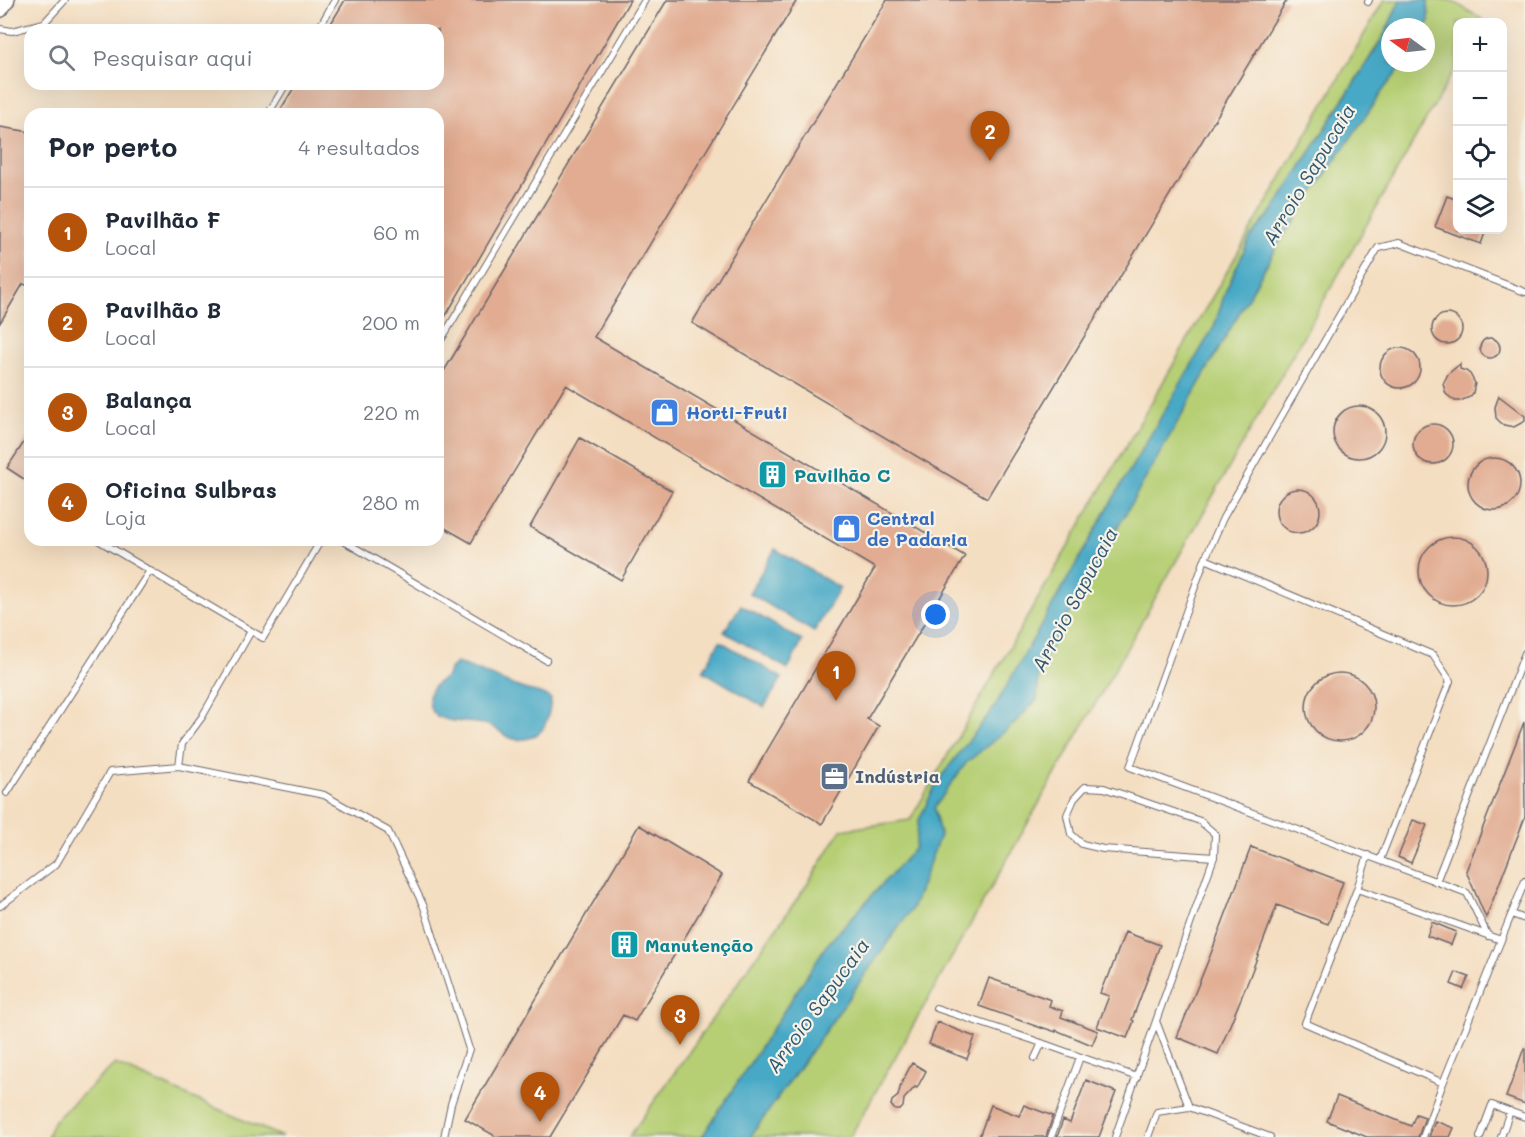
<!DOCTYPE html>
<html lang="pt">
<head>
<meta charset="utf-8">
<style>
	:root { --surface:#fff; --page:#f2f2f3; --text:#1f2937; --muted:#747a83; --line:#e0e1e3; --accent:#b45309 }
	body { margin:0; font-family:Mali,sans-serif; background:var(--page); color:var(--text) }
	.controls { position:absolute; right:18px; top:18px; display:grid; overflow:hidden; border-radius:12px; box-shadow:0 6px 24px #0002 }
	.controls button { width:54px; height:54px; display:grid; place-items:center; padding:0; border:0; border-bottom:2px solid var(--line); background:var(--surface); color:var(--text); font:30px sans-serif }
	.compass { position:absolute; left:1381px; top:18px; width:54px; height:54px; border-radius:50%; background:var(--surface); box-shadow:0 6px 24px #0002; rotate:285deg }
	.you { position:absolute; left:936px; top:615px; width:21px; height:21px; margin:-15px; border:4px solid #fff; border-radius:50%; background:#1a73e8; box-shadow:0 0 0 9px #1a73e833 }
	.badge { display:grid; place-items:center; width:39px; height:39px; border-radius:50%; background:var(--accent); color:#fff; font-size:20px; font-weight:700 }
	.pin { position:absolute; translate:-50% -50px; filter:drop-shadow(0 2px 3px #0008) }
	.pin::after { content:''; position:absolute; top:32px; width:21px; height:18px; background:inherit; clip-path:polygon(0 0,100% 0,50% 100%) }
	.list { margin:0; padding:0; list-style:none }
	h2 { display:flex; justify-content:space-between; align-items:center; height:78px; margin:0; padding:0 24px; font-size:26px }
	h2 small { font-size:20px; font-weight:400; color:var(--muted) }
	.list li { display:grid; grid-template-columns:39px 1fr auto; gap:18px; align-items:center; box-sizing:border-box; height:90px; padding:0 24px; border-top:2px solid var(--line) }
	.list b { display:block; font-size:22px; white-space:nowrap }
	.list p { margin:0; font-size:20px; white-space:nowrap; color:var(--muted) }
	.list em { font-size:20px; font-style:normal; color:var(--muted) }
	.icon { flex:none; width:33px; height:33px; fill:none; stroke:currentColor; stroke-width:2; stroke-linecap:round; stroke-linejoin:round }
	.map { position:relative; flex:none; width:1525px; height:1137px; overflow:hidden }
	.search { position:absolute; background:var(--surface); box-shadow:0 6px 24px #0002; left:24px; top:24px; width:420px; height:66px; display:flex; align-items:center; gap:15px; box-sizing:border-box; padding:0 21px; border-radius:18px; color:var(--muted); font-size:22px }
	.panel { position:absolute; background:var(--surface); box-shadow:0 6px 24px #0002; left:24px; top:108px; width:420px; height:438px; border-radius:18px }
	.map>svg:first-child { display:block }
	.green { fill:#b6cf74; stroke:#6c7858; stroke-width:1.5 }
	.water { fill:#47a9c6; stroke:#346680; stroke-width:1.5 }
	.building { fill:#e1ac91 }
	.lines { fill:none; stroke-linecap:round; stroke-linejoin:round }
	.service-casing { stroke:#6c646a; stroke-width:8 }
	.secondary-casing { stroke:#6c646a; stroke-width:19 }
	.service { stroke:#fff; stroke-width:6 }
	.secondary { stroke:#fff; stroke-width:16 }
	.labels { text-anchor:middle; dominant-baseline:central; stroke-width:4.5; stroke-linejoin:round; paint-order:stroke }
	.shop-label { font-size:18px; font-weight:bold; fill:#366cbe; stroke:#f7f3e8; text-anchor:start }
	.culture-label { font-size:18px; font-weight:bold; fill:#0d838f; stroke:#f7f3e8; text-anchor:start }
	.service-label { font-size:18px; font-weight:bold; fill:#4e5e75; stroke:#f7f3e8; text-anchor:start }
	.water-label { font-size:20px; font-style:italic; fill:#315873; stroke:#f7f3e8 }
</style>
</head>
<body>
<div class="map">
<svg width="1525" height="1137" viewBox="0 0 1525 1137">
	<rect width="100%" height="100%" fill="#f7f3e8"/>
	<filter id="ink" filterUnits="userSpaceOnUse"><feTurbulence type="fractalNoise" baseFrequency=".0167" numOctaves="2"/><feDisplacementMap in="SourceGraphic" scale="12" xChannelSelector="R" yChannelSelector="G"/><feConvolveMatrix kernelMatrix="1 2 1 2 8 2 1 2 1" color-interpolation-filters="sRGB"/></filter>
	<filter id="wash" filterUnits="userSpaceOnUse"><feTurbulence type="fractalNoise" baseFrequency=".008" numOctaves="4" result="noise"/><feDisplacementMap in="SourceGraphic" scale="24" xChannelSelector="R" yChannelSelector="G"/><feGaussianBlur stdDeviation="1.35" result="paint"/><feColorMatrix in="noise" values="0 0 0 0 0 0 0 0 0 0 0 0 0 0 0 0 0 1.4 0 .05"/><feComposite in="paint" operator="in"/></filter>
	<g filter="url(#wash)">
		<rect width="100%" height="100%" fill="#f4dec1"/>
		<!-- green -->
		<path class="green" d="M1384 0H1400L1384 35 1275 208 1250 238 1226 290 1214 327 1124 480 994 708 937 782 919 820 915 848 826 946 702 1137H629L809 882 841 830 910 820Z
			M1428 0H1451L1483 20 1482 22H1458L1457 65 850 1137H750L913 907 940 835 934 808 966 763 1014 724 1037 700 1039 669 1093 571 1279 243 1386 86 1405 63H1426V29L1429 21Z
			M115 1064 282 1137H47L53 1122Z"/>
		<!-- water -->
		<path class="water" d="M1400 0H1428L1429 21 1426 29V27H1390V63H1405L1386 86 1279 243 1093 571 1039 669 1037 699 1014 724 966 763 934 808 940 835 913 907 750 1137H702L826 946 915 848 919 820 937 782 994 708 1124 480 1214 327 1226 290 1250 238 1275 208 1384 36Z
			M775 549 840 588 814 632 749 593Z
			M741 605 802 641 788 669 724 632Z
			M720 641 782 678 764 707 703 671Z
			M456 663C480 669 501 682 524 689 534 692 543 692 551 699 550 709 548 721 542 730 534 739 519 742 508 737 501 733 495 727 488 725 470 719 430 728 429 701 428 688 438 682 447 676L449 670Z"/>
		<g id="blocks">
			<!-- building -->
			<path class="building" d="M345 0H630L438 329V114H278L296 84H438V30H327Z
				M667 0H797L594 337 965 556 867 719 879 726 822 824 749 781 875 568 566 385 471 543 438 524V381Z
				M887 0H1287L987 498 692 323Z
				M0 127 30 132V286L23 284 0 323Z
				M1447 196 1458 200V230H1486L1481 244 1435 227Z
				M1432 329a15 15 0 1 1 30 0a15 15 0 1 1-30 0Z
				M1480 348a10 10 0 1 1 20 0a10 10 0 1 1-20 0Z
				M1380 368a20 20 0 1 1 40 0a20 20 0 1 1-40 0Z
				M1460 364V369L1466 371 1470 374 1475 383 1473 393 1470 397 1460 401H1455L1446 394 1443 384 1448 374Z
				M1499 396 1525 416V421L1514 427 1504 425 1500 422 1496 418 1495 407Z
				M1333 432a26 26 0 1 1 52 0a26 26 0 1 1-52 0Z
				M1413 444a20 20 0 1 1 40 0a20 20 0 1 1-40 0Z
				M30 433V483L7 468Z
				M580 438 672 491 621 580 530 527Z
				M1468 484a26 26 0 1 1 52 0a26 26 0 1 1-52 0Z
				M1276 511a22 22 0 1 1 44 0a22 22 0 1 1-44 0Z
				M1419 571a34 34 0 1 1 68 0a34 34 0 1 1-68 0Z
				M1306 707a34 34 0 1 1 68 0a34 34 0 1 1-68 0Z
				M1524 722 1525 817 1486 918 1466 871Z
				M1413 820 1427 825 1411 863 1398 857Z
				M639 825 722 875 635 1021 623 1015 550 1137H497L465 1119Z
				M1251 847 1343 882 1328 924 1277 905 1249 979 1218 1054 1177 1037 1210 956Z
				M1432 922 1456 932 1451 945 1427 936Z
				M1125 932 1160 945 1132 1020 1134 1021 1127 1038 1097 1027 1109 996 1100 993 1106 978H1108Z
				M1456 972 1469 977 1463 989 1451 984Z
				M989 978 1051 1000 1049 1006 1063 1011 1061 1017 1098 1031 1092 1045 1056 1030V1032L1041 1027V1028L979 1006Z
				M937 1022 975 1037 967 1059 929 1044Z
				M1524 1048 1525 1049V1104L1506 1097Z
				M912 1063 926 1071 917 1088 915 1087 904 1099 903 1107 900 1110H895L891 1105 892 1101 898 1096 901 1084Z
				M1086 1080 1116 1092 1099 1137H1057L1063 1120 1070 1123Z
				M1337 1096 1411 1126 1416 1114 1425 1117 1418 1137H1367L1327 1121Z
				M991 1105 1019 1116 1024 1105 1053 1116 1046 1137H979Z
				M1435 1121 1454 1128 1450 1137H1429Z"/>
		</g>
	</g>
	<g filter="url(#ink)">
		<use href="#blocks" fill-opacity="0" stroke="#6c646a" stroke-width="1.5"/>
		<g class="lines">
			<defs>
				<path id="service" d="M1368 2 1369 0
					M0 29 12 31 44 23 65 0
					M318 30 335 0
					M268 114 286 84
					M438 345 645 0
					M98 540 263 638 321 540
					M342 540 546 660
					M1205 559 1433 655 1450 681 1380 860
					M179 766 182 744 202 717 251 631
					M7 793 149 572
					M1368 855 1357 889 1501 940
					M1436 882 1525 653
					M1357 889 1305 1023 1443 1083
					M0 906 56 864 110 772 179 766 324 795 388 831 424 907 469 1049 451 1104 444 1137
					M1512 914 1525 919
					M1488 936 1467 893 1130 767 1205 559 1223 518 1378 248 1399 243 1525 292
					M936 1008 1033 1040 1137 1077
					M1156 1021 1189 1107
					M1035 1058 1042 1043
					M1051 1137 1080 1057
					M1115 1137 1214 857 1215 834 1200 821 1104 788 1085 787 1074 799 1067 815 1071 834 1082 844 1103 849 1214 857
					M1148 1137 1157 1112 1189 1107 1270 1137
					M1423 1137 1443 1083 1525 881
					M1480 1137 1492 1105 1525 1117
					M1501 1137 1510 1111"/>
				<path id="secondary" d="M0 9 6 0"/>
			</defs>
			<!-- service casing -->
			<use href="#service" class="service-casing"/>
			<!-- secondary casing -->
			<use href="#secondary" class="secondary-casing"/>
			<!-- service -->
			<use href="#service" class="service"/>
			<!-- secondary -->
			<use href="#secondary" class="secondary"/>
		</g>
	</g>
	<!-- icons -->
	<defs>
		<symbol id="shop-square" viewBox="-11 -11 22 22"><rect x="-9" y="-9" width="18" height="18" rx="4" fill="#3f7fe0" stroke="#f7f3e8"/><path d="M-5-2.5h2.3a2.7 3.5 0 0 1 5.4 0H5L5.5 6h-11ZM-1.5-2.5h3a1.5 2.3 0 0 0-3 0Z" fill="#fff"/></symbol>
		<symbol id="building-square" viewBox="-11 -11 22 22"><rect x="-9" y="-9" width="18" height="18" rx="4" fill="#0f9aa8" stroke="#f7f3e8"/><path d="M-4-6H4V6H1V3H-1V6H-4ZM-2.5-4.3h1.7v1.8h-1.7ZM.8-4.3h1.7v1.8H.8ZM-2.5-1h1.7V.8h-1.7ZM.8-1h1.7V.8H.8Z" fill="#fff"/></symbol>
		<symbol id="office-square" viewBox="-11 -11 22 22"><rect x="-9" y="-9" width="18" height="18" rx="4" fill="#5c6f8a" stroke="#f7f3e8"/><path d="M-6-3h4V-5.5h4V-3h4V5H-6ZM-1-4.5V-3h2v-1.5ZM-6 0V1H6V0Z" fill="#fff"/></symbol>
	</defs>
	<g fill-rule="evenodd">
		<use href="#shop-square" x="648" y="396" width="33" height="33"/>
		<use href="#building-square" x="756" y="458" width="33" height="33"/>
		<use href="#shop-square" x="830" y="512" width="33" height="33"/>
		<use href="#office-square" x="818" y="760" width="33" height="33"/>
		<use href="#building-square" x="608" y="928" width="33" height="33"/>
	</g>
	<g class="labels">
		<!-- shop labels -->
		<g class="shop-label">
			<text x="686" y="412">Horti-Fruti</text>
			<text x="867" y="518">Central<tspan x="867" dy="21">de Padaria</tspan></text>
		</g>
		<!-- culture labels -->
		<g class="culture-label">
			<text x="794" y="475">Pavilhão C</text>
			<text x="645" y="945">Manutenção</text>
		</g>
		<!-- service labels -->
		<g class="service-label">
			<text x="855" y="776">Indústria</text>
		</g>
		<!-- water labels -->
		<g class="water-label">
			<text transform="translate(1308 174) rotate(-59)">Arroio Sapucaia</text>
			<text transform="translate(1074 599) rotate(-62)">Arroio Sapucaia</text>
			<text transform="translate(817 1005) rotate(-54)">Arroio Sapucaia</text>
		</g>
	</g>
</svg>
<div class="controls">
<button>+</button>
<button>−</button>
<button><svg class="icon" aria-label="locate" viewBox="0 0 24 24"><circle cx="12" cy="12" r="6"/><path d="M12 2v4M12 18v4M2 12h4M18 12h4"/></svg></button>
<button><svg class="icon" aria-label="layers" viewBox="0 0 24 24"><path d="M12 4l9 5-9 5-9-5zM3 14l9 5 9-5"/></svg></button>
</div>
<svg class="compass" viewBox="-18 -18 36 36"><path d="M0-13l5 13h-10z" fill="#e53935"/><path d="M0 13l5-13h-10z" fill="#747a83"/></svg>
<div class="you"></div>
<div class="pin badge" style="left:836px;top:701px">1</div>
<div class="pin badge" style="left:990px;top:161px">2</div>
<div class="pin badge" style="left:680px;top:1045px">3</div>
<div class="pin badge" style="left:540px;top:1122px">4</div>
<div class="search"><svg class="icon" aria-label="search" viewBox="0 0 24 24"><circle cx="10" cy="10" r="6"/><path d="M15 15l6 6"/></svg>Pesquisar aqui</div>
<section class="panel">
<h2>Por perto<small>4 resultados</small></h2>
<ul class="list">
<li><span class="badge">1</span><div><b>Pavilhão F</b><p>Local</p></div><em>60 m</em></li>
<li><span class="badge">2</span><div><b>Pavilhão B</b><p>Local</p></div><em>200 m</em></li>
<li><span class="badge">3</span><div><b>Balança</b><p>Local</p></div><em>220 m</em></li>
<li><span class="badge">4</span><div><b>Oficina Sulbras</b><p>Loja</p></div><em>280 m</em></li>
</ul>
</section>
</div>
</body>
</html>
